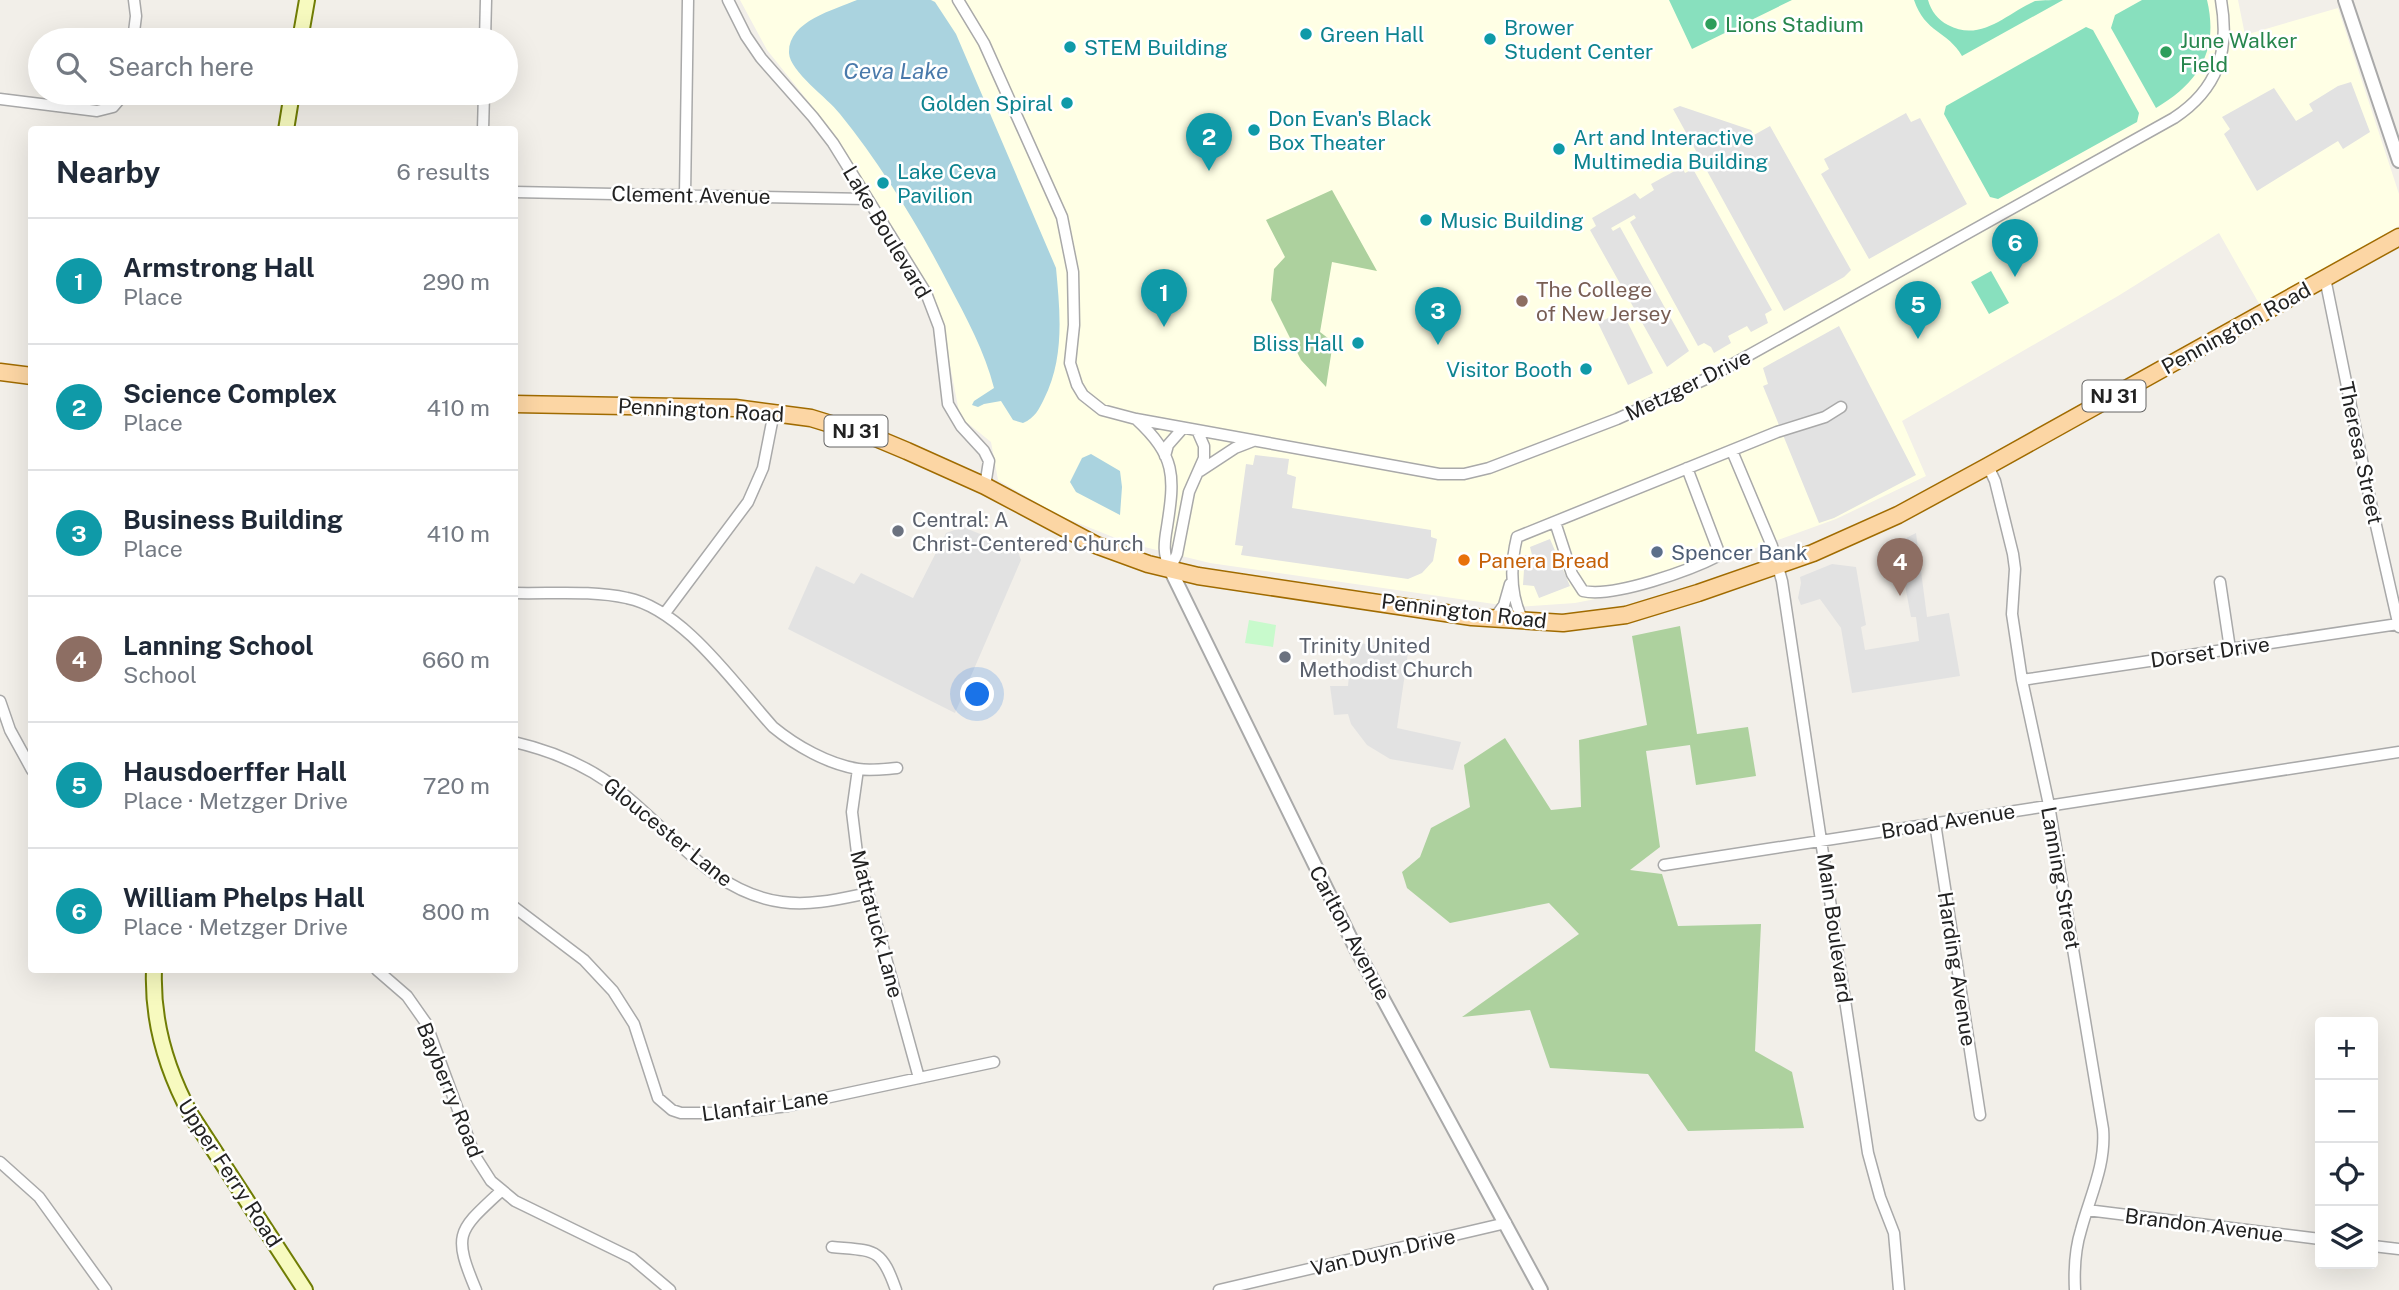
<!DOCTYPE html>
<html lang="en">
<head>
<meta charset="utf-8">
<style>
	:root { --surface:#fff; --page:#f6f6f7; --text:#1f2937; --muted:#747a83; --line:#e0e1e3; --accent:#db2777 }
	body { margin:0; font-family:"Public Sans",sans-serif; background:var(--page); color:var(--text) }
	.controls { position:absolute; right:21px; bottom:21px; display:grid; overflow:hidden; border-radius:7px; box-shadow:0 7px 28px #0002 }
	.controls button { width:63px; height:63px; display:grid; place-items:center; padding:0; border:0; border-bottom:2px solid var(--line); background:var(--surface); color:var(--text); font:35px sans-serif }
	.you { position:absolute; left:978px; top:695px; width:24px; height:24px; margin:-18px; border:5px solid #fff; border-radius:50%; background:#1a73e8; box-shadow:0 0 0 10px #1a73e833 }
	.badge { display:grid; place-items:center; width:46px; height:46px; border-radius:50%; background:var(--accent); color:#fff; font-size:23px; font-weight:700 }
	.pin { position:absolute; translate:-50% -58px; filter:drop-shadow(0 2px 4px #0008) }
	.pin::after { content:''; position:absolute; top:37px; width:24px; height:21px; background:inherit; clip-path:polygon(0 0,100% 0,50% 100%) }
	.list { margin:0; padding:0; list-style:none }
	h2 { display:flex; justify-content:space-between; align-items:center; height:91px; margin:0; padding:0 28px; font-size:30px }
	h2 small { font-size:23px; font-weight:400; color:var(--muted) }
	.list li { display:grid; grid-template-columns:46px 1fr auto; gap:21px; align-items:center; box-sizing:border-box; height:126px; padding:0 28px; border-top:2px solid var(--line) }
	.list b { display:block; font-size:26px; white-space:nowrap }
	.list p { margin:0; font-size:23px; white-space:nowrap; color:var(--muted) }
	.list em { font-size:23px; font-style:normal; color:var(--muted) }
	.icon { flex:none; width:38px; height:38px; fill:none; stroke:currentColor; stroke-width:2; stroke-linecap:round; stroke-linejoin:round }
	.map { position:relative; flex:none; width:2399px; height:1290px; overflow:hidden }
	.search { position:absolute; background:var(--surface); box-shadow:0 7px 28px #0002; left:28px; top:28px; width:490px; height:77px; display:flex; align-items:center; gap:18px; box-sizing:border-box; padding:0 24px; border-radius:38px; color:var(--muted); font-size:26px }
	.panel { position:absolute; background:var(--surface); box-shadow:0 7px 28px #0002; left:28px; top:126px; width:490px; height:847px; border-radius:7px }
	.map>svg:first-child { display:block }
	.education { fill:#ffffe5 }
	.forest { fill:#add19e }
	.park { fill:#c8facc }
	.pitch { fill:#88e0be }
	.parking { fill:#e2e2e2 }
	.water { fill:#aad3df }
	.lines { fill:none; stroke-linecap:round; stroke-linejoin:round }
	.minor-casing { stroke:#a9a9a9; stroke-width:13 }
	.tertiary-casing { stroke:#a9a9a9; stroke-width:16 }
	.secondary-casing { stroke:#707d05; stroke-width:18 }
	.primary-casing { stroke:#a06b00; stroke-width:19 }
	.minor { stroke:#fff; stroke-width:10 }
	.tertiary { stroke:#fff; stroke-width:12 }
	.secondary { stroke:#f7fabf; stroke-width:14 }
	.primary { stroke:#fcd6a4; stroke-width:16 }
	.leisure-dot { fill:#2e9e5b; stroke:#fff; stroke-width:2.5 }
	.culture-dot { fill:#0f9aa8; stroke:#fff; stroke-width:2.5 }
	.education-dot { fill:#8d6e63; stroke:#fff; stroke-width:2.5 }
	.worship-dot { fill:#6b7280; stroke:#fff; stroke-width:2.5 }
	.service-dot { fill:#5c6f8a; stroke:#fff; stroke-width:2.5 }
	.food-dot { fill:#e8710a; stroke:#fff; stroke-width:2.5 }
	.labels { text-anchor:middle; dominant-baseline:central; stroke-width:5; stroke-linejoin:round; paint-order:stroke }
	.shield { fill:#fff; stroke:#646464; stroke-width:2 }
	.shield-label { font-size:19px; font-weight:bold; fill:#222 }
	.leisure-label { font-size:21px; fill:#27864d; stroke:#fff; text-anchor:start }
	.culture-label { font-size:21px; fill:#0d838f; stroke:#fff; text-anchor:start }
	.street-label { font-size:21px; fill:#222; stroke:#fff }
	.education-label { font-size:21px; fill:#785e54; stroke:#fff; text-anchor:start }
	.worship-label { font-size:21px; fill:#5b616d; stroke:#fff; text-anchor:start }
	.service-label { font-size:21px; fill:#4e5e75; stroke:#fff; text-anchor:start }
	.food-label { font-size:21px; fill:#c56008; stroke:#fff; text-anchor:start }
	.water-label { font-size:23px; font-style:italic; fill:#4a7aab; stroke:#fff }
</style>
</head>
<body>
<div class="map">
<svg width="2399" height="1290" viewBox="0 0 2399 1290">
	<rect width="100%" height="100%" fill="#f2efe9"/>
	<!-- education -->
	<path class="education" d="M740 0H2238L2245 35 2338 8 2399 194V226L2261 307 2219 233 2118 296 1902 421 1926 476 1836 519 1636 591 1575 603 1515 607 1210 563 1128 543 1058 515 998 480 991 442 960 417 939 308 908 251 832 131 767 50Z"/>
	<!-- forest -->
	<path class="forest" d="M1332 190 1377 271 1332 262 1320 332 1333 342 1326 387 1301 360 1271 300 1274 269 1285 257 1266 220Z
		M1680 626 1697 734 1748 727 1756 776 1696 785 1690 745 1646 751 1660 847 1630 870 1662 874 1678 926 1761 924 1755 1051 1792 1072 1804 1128 1688 1131 1648 1074 1550 1068 1530 1010 1462 1017 1579 934 1549 903 1450 923 1407 888 1402 872 1420 857 1431 828 1470 807 1464 765 1505 738 1551 810 1581 807 1579 740 1647 725 1632 636Z"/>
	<!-- park -->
	<path class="park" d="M1249 620 1276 625 1273 647 1245 643Z"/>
	<!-- pitch -->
	<path class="pitch" d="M1669 0H1792L1692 49Z
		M1914 0H1928C1931 11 1938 20 1948 25 1981 43 2007 13 2035 1 2043 0 2054 0 2063 0L1962 56C1948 31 1925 33 1914 0Z
		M2142 0H2207C2219 50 2199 83 2156 108L2111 28 2115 15Z
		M2086 27 2093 30 2139 113 2137 122 1998 199 1990 197 1944 114 1946 106Z
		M1991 271 2009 303 1989 314 1971 282Z"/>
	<!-- parking -->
	<path class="parking" d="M2351 82 2370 132 2343 149 2338 141 2257 191 2224 134 2230 129 2222 117 2274 88 2296 121 2313 111 2309 104 2338 86Z
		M1680 106 1751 130 1754 135 1770 126 1851 270 1844 277 1784 311 1673 109Z
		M1906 113 1911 122 1920 118 1967 204 1869 259 1821 174 1829 169 1824 159Z
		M1682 167 1685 173 1693 169 1772 310 1765 314 1768 323 1751 332 1747 326 1728 336 1731 343 1714 353 1711 347 1704 343 1698 346 1630 222 1636 218 1634 215 1611 228 1613 231 1620 227 1689 351 1667 367 1590 230 1596 226 1592 218 1635 193 1640 199 1654 190 1651 184Z
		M1622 311 1653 373 1628 385 1598 323Z
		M1839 326 1916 475 1834 518 1819 523 1763 386 1768 384 1763 368Z
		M1255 455 1289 459 1287 474 1296 477 1292 508 1431 530V537L1437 539 1433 561 1422 573 1408 579 1241 555 1243 546 1235 545 1246 464 1253 465Z
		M963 527 1017 549 1021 560 955 713 788 629 816 566 854 584 861 573 913 598 946 533Z
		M1916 533 1927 617 1949 613 1960 676 1852 693 1841 628 1820 599 1801 605 1798 598 1801 583 1800 577 1832 564 1856 567 1866 625 1861 627 1865 650 1919 641 1916 617H1911L1900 559 1904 539Z
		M1550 539 1570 586 1539 598 1534 586 1523 585 1525 555H1532L1530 547Z
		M1352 642 1389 647 1409 646 1397 728 1461 742 1453 770 1390 759 1367 745 1351 724 1348 714 1334 715 1330 686H1348Z"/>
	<!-- water -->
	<path class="water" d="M857 0H931L935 2 956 34 1056 268C1060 312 1065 357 1044 399 1039 409 1035 418 1023 423L1013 420 1001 401 984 404 978 407 972 405 974 401 994 388C985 352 966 317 949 285 918 225 882 166 840 114 828 98 790 72 789 53 788 21 834 10 857 0Z
		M1091 454 1120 471 1122 487 1120 515 1076 492 1070 482 1082 458Z"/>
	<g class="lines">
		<defs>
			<path id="minor" d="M728 0 746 36 761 58 813 117 833 143 926 293 939 327 948 404 961 426 984 451 989 461 985 486
				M958 0 984 43 1062 217 1073 272 1074 325 1070 363 1077 385 1083 395 1102 410 1136 419 1439 474H1464L1489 468 1617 419 1708 378 2174 118C2218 89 2230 51 2221 0
				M133 40 136 16 134 0
				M485 40 486 0
				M0 99 97 111 113 107 125 93
				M483 130 484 93
				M514 192 867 199
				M685 195 688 0
				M2325 278 2368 490 2399 627
				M1136 419C1176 456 1175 476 1167 527 1164 544 1163 554 1170 569
				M1732 451 1772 546 1782 581 1868 1153 1880 1197 1894 1233 1899 1290
				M1165 456 1168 445 1183 428
				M1988 466 1995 481 2013 554 2015 569 2012 614 2022 680 2049 805 2103 1129C2106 1165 2090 1196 2081 1230 2075 1249 2074 1270 2075 1290
				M1200 471 1235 448 1253 441
				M1555 522 1572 574 1583 591C1614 598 1691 570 1720 555L1687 468
				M1170 569 1177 554 1189 492 1204 458V446L1197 430
				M2220 582 2230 649
				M514 593C551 594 591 590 627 598 683 609 735 685 773 727 796 746 828 764 858 769 871 771 884 769 897 768
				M665 613 748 502 763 468 774 412
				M1494 619 1504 605 1510 584
				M1523 621C1510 595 1510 566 1517 537L1777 432 1825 417 1841 407
				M2022 680 2398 624
				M0 701 10 730 32 770
				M514 742C553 751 589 766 621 792 672 832 713 893 782 902 811 906 839 899 868 893
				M858 769 852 812 857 853 919 1078
				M1935 823 1980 1115
				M1664 865 2399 752
				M514 907 584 960 613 991 634 1024 658 1098 672 1110 681 1113H730L788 1106 994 1062
				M377 970 407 996 426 1023 475 1156 491 1181 515 1201 632 1258 670 1290
				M0 1162 39 1197 106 1290
				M2087 1210 2320 1239
				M2373 1246 2399 1249
				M832 1247C875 1251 881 1247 896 1290
				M476 1290C452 1233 458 1231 501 1191
				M1219 1290 1506 1223"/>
			<path id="tertiary" d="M2345 0 2399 161
				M1170 569 1356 949 1541 1290"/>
			<path id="secondary" d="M300 40 307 0
				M286 130 292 93
				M154 970C152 1022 166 1069 191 1115L305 1290"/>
			<path id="primary" d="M0 372 32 376
				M514 404 735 408 811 418 876 438 907 451 985 486 1096 545 1148 564 1198 576 1472 617 1563 623 1626 615 1698 593 1813 553 1898 515 1988 466 2399 237"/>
		</defs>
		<!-- minor casing -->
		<use href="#minor" class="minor-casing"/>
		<!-- tertiary casing -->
		<use href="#tertiary" class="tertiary-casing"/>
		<!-- secondary casing -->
		<use href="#secondary" class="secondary-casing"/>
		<!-- primary casing -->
		<use href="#primary" class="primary-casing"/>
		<!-- minor -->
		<use href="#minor" class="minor"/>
		<!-- tertiary -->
		<use href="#tertiary" class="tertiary"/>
		<!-- secondary -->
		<use href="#secondary" class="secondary"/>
		<!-- primary -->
		<use href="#primary" class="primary"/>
	</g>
	<!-- markers -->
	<g class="leisure-dot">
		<circle cx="1711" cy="24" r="7"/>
		<circle cx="2166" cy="52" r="7"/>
	</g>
	<g class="culture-dot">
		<circle cx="1306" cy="34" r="7"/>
		<circle cx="1490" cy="39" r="7"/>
		<circle cx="1070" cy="47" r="7"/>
		<circle cx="1067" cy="103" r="7"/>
		<circle cx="1254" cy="130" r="7"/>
		<circle cx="1559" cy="149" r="7"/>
		<circle cx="883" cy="183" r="7"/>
		<circle cx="1426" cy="220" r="7"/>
		<circle cx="1358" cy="343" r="7"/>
		<circle cx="1586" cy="369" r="7"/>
	</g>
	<circle class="education-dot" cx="1522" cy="301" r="7"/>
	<g class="worship-dot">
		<circle cx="898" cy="531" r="7"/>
		<circle cx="1285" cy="657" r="7"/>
	</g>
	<circle class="service-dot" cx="1657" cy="552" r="7"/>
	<circle class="food-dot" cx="1464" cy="560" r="7"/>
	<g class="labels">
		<!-- shield labels -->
		<g class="shield">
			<rect x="2082.5" y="380.5" width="63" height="31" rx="5"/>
			<rect x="824.5" y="415.5" width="63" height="31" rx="5"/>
		</g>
		<g class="shield-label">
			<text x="2114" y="396">NJ 31</text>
			<text x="856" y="431">NJ 31</text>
		</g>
		<!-- leisure labels -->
		<g class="leisure-label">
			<text x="1725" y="24">Lions Stadium</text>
			<text x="2180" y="40">June Walker<tspan x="2180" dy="24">Field</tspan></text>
		</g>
		<!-- culture labels -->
		<g class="culture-label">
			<text x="1504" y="27">Brower<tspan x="1504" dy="24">Student Center</tspan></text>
			<text x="1320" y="34">Green Hall</text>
			<text x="1084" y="47">STEM Building</text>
			<text x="1053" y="103" text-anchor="end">Golden Spiral</text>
			<text x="1268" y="118">Don Evan's Black<tspan x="1268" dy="24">Box Theater</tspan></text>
			<text x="1573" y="137">Art and Interactive<tspan x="1573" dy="24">Multimedia Building</tspan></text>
			<text x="897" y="171">Lake Ceva<tspan x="897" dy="24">Pavilion</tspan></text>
			<text x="1440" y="220">Music Building</text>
			<text x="1344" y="343" text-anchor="end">Bliss Hall</text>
			<text x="1572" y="369" text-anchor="end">Visitor Booth</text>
		</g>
		<!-- street labels -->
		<g class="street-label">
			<text transform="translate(691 195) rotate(1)">Clement Avenue</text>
			<text transform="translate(887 232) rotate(59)">Lake Boulevard</text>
			<text transform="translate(2236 328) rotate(-29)">Pennington Road</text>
			<text transform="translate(1688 385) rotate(-26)">Metzger Drive</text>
			<text transform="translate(701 410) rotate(3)">Pennington Road</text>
			<text transform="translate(2361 453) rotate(78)">Theresa Street</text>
			<text transform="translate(1464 611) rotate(7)">Pennington Road</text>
			<text transform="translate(2210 652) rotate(-8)">Dorset Drive</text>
			<text transform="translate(1948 821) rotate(-9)">Broad Avenue</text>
			<text transform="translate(668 832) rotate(39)">Gloucester Lane</text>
			<text transform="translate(2061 878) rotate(80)">Lanning Street</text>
			<text transform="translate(877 924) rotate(75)">Mattatuck Lane</text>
			<text transform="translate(1835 928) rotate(82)">Main Boulevard</text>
			<text transform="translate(1350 933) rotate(62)">Carlton Avenue</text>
			<text transform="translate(1957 969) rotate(81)">Harding Avenue</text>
			<text transform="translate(450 1090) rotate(68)">Bayberry Road</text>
			<text transform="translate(765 1105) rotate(-8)">Llanfair Lane</text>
			<text transform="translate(230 1173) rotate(57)">Upper Ferry Road</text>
			<text transform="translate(2204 1225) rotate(7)">Brandon Avenue</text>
			<text transform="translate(1383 1252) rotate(-13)">Van Duyn Drive</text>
		</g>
		<!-- education labels -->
		<g class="education-label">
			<text x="1536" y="289">The College<tspan x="1536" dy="24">of New Jersey</tspan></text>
		</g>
		<!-- worship labels -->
		<g class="worship-label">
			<text x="912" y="519">Central: A<tspan x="912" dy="24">Christ-Centered Church</tspan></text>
			<text x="1299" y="645">Trinity United<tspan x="1299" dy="24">Methodist Church</tspan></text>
		</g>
		<!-- service labels -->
		<g class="service-label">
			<text x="1671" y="552">Spencer Bank</text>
		</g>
		<!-- food labels -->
		<g class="food-label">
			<text x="1478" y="560">Panera Bread</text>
		</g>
		<!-- water labels -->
		<g class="water-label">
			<text x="896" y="70">Ceva Lake</text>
		</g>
	</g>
</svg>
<div class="controls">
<button>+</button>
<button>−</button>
<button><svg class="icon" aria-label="locate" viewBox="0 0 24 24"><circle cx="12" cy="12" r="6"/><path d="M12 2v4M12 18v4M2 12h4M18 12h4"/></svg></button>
<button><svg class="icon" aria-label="layers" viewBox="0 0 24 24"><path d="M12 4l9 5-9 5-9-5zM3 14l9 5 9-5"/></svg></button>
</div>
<div class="you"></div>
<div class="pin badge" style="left:1164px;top:327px;background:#0f9aa8">1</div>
<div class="pin badge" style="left:1209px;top:171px;background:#0f9aa8">2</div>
<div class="pin badge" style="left:1438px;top:345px;background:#0f9aa8">3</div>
<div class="pin badge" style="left:1900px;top:596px;background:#8d6e63">4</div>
<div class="pin badge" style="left:1918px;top:339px;background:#0f9aa8">5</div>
<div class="pin badge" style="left:2015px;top:277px;background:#0f9aa8">6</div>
<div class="search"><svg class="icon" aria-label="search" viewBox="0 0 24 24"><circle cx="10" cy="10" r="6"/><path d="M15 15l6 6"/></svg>Search here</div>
<section class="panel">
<h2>Nearby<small>6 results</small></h2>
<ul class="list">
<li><span class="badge" style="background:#0f9aa8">1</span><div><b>Armstrong Hall</b><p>Place</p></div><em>290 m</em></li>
<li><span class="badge" style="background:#0f9aa8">2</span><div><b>Science Complex</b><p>Place</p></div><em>410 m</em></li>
<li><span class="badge" style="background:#0f9aa8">3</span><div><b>Business Building</b><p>Place</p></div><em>410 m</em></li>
<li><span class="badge" style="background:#8d6e63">4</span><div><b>Lanning School</b><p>School</p></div><em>660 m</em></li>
<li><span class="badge" style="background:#0f9aa8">5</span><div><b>Hausdoerffer Hall</b><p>Place · Metzger Drive</p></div><em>720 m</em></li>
<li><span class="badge" style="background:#0f9aa8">6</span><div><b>William Phelps Hall</b><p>Place · Metzger Drive</p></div><em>800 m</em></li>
</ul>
</section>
</div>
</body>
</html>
